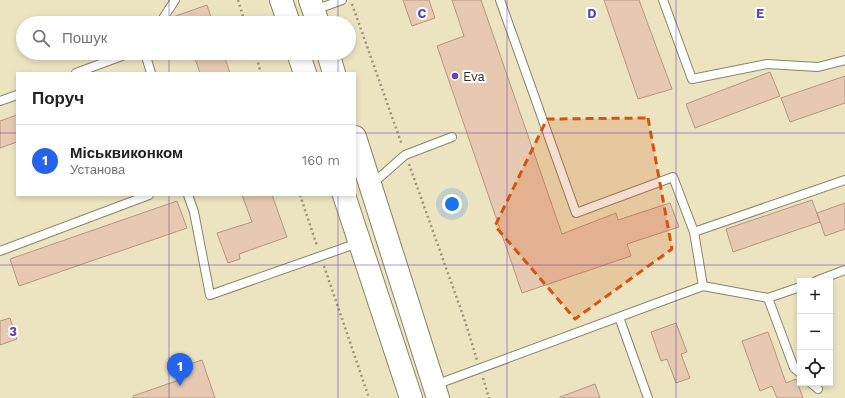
<!DOCTYPE html>
<html lang="uk">
<head>
<meta charset="utf-8">
<style>
	:root { --surface:#fff; --page:#f2f2f2; --text:#202124; --muted:#757577; --line:#e0e0e0; --accent:#2563eb }
	body { margin:0; font-family:"Work Sans",sans-serif; background:var(--page); color:var(--text) }
	.controls { position:absolute; right:12px; bottom:12px; display:grid; overflow:hidden; border-radius:0px; box-shadow:0 2px 6px #0003 }
	.controls button { width:36px; height:36px; display:grid; place-items:center; padding:0; border:0; border-bottom:1px solid var(--line); background:var(--surface); color:var(--text); font:20px sans-serif }
	.you { position:absolute; left:452px; top:204px; width:14px; height:14px; margin:-10px; border:3px solid #fff; border-radius:50%; background:#1a73e8; box-shadow:0 0 0 6px #1a73e833 }
	.badge { display:grid; place-items:center; width:26px; height:26px; border-radius:50%; background:var(--accent); color:#fff; font-size:13px; font-weight:700 }
	.pin { position:absolute; translate:-50% -33px; filter:drop-shadow(0 1px 2px #0008) }
	.pin::after { content:''; position:absolute; top:21px; width:14px; height:12px; background:inherit; clip-path:polygon(0 0,100% 0,50% 100%) }
	.list { margin:0; padding:0; list-style:none }
	h2 { display:flex; justify-content:space-between; align-items:center; height:52px; margin:0; padding:0 16px; font-size:17px }
	h2 small { font-size:13px; font-weight:400; color:var(--muted) }
	.list li { display:grid; grid-template-columns:26px 1fr auto; gap:12px; align-items:center; box-sizing:border-box; height:72px; padding:0 16px; border-top:1px solid var(--line) }
	.list b { display:block; font-size:15px; white-space:nowrap }
	.list p { margin:0; font-size:13px; white-space:nowrap; color:var(--muted) }
	.list em { font-size:13px; font-style:normal; color:var(--muted) }
	.icon { flex:none; width:22px; height:22px; fill:none; stroke:currentColor; stroke-width:2; stroke-linecap:round; stroke-linejoin:round }
	.map { position:relative; flex:none; width:845px; height:398px; overflow:hidden }
	.search { position:absolute; background:var(--surface); box-shadow:0 2px 6px #0003; left:16px; top:16px; width:340px; height:44px; display:flex; align-items:center; gap:10px; box-sizing:border-box; padding:0 14px; border-radius:22px; color:var(--muted); font-size:15px }
	.panel { position:absolute; background:var(--surface); box-shadow:0 2px 6px #0003; left:16px; top:72px; width:340px; height:124px; border-radius:0px }
	.map>svg:first-child { display:block }
	.building { fill:#e6c9b0; stroke:#b2977f }
	.lines { fill:none; stroke-linecap:round; stroke-linejoin:round }
	.lane-casing { stroke:#8b8364; stroke-width:10 }
	.secondary-casing { stroke:#8b8364; stroke-width:24 }
	.path { stroke:#9b957c; stroke-width:2.5; stroke-dasharray:2 3; stroke-linecap:butt }
	.lane { stroke:#fff; stroke-width:8 }
	.secondary { stroke:#fff; stroke-width:22 }
	.marked { fill:#d6550e; fill-opacity:0.2; stroke:#d6550e; stroke-width:3; stroke-dasharray:8 5; stroke-linejoin:round }
	.grid { fill:none; stroke:#6242bb; stroke-width:1; stroke-opacity:0.55 }
	.poi-dot { fill:#6242bb; stroke:#fff; stroke-width:1.5 }
	.labels { text-anchor:middle; dominant-baseline:central; stroke-width:4; stroke-linejoin:round; paint-order:stroke }
	.poi-label { font-size:13px; fill:#302d20; stroke:#fff; text-anchor:start }
	.grid-label { font-size:13px; text-anchor:middle; font-weight:bold; fill:#6242bb; stroke:#fff; stroke-width:4; stroke-linejoin:round; paint-order:stroke }
</style>
</head>
<body>
<div class="map">
<svg width="845" height="398" viewBox="0 0 845 398">
	<rect width="100%" height="100%" fill="#ece4c1"/>
	<!-- building -->
	<path class="building" d="M403 0H429L435 18 412 26Z
		M452 0H481L562 234 616 213 618 220 670 203 679 227 627 244 631 256 522 293 437 46 464 36Z
		M604 0H639L672 89 638 99Z
		M207 5 213 23H167L170 18Z
		M193 53H223L230 73H200Z
		M770 72 780 96 695 128 686 104Z
		M845 76V103L790 122 781 98Z
		M17 115V142L0 148V121Z
		M242 195H272L287 237 239 254 240 259 228 263 217 233 252 222Z
		M812 200 820 222 733 252 726 229Z
		M177 201 187 228 19 286 10 259Z
		M845 203V229L825 236 817 213Z
		M10 318 17 339 0 345V321Z
		M676 323 687 352 681 354 690 378 676 383 667 359 661 361 651 332Z
		M768 332 786 383 796 379 803 398H777L772 386 760 391 742 341Z
		M202 360 215 398H133V396L182 379 178 368Z
		M595 384 600 398H560V397Z"/>
	<g class="lines">
		<defs>
			<path id="lane" d="M500 0 576 213 673 177 694 232 703 286
				M663 0 692 79 767 64 818 67 845 60
				M315 10 342 0
				M160 23 175 0
				M145 53 151 73
				M76 73 130 53
				M0 101 17 95
				M371 185 405 155 452 137
				M188 195 194 212 210 295 358 243
				M694 232 845 180
				M0 251 149 195
				M816 281 845 270
				M768 298 794 368 800 373
				M619 317 648 398
				M811 383 818 389
				M435 385 703 286 768 298 800 287"/>
			<path id="secondary" d="M281 0 289 23
				M310 0 318 23
				M298 53 305 73
				M328 53 334 73
				M355 137 438 398
				M344 195 411 398"/>
		</defs>
		<!-- lane casing -->
		<use href="#lane" class="lane-casing"/>
		<!-- secondary casing -->
		<use href="#secondary" class="secondary-casing"/>
		<!-- path -->
		<path class="path" d="M238 0 245 23
			M352 4 402 145
			M255 53 261 73
			M409 164 465 321 477 360
			M300 195 317 246
			M324 266 369 398
			M483 378 489 398"/>
		<!-- lane -->
		<use href="#lane" class="lane"/>
		<!-- secondary -->
		<use href="#secondary" class="secondary"/>
	</g>
	<!-- marked area -->
	<path class="marked" d="M648 118 672 249 575 319 495 226 547 119Z"/>
	<!-- grid -->
	<path class="grid" d="M169 0V23M338 0V23M507 0V398M676 0V398M169 53V73M338 53V73M0 133H17M355 133H845M169 195V398M338 195V398M0 265H845"/>
	<!-- markers -->
	<circle class="poi-dot" cx="455" cy="76" r="4"/>
	<g class="labels">
		<!-- poi labels -->
		<g class="poi-label">
			<text x="463" y="76">Eva</text>
		</g>
	</g>
	<g class="grid-label">
		<text x="422" y="18">C</text>
		<text x="592" y="18">D</text>
		<text x="760" y="18">E</text>
		<text x="13" y="336">3</text>
	</g>
</svg>
<div class="controls">
<button>+</button>
<button>−</button>
<button><svg class="icon" aria-label="locate" viewBox="0 0 24 24"><circle cx="12" cy="12" r="6"/><path d="M12 2v4M12 18v4M2 12h4M18 12h4"/></svg></button>
</div>
<div class="you"></div>
<div class="pin badge" style="left:180px;top:386px">1</div>
<div class="search"><svg class="icon" aria-label="search" viewBox="0 0 24 24"><circle cx="10" cy="10" r="6"/><path d="M15 15l6 6"/></svg>Пошук</div>
<section class="panel">
<h2>Поруч<small></small></h2>
<ul class="list">
<li><span class="badge">1</span><div><b>Міськвиконком</b><p>Установа</p></div><em>160 m</em></li>
</ul>
</section>
</div>
</body>
</html>
